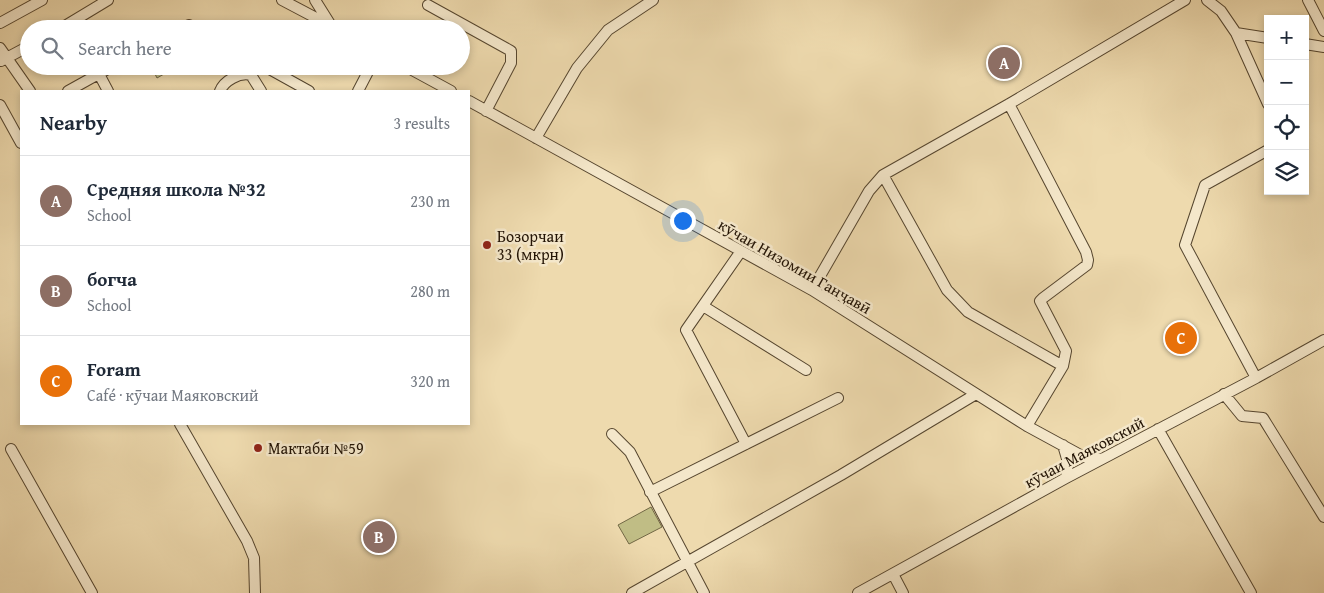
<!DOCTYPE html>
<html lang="en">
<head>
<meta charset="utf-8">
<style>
	:root { --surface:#fff; --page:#f6f6f7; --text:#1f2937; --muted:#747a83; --line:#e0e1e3; --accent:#0b8043 }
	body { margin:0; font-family:"Gentium Book Plus",serif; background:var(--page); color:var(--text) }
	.controls { position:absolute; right:15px; top:15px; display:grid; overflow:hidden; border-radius:0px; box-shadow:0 2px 8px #0003 }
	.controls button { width:45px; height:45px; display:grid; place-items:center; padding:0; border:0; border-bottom:1px solid var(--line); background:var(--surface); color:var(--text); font:25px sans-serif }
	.you { position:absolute; left:682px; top:220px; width:18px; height:18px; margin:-12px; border:4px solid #fff; border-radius:50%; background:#1a73e8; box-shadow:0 0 0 8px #1a73e833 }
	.badge { display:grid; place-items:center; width:32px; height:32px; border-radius:50%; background:var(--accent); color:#fff; font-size:16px; font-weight:700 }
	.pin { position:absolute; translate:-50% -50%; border:2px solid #fff; box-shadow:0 1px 5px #0006 }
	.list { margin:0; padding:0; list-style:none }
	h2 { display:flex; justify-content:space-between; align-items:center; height:65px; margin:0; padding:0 20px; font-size:21px }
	h2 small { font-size:16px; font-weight:400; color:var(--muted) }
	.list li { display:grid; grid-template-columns:32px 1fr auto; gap:15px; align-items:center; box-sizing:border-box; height:90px; padding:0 20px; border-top:1px solid var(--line) }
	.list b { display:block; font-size:19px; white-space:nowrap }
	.list p { margin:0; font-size:16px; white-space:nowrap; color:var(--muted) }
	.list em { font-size:16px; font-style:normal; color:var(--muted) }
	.icon { flex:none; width:28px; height:28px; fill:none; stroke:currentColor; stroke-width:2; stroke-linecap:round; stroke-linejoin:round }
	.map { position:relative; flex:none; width:1324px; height:593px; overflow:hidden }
	.search { position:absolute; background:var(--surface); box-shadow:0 2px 8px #0003; left:20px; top:20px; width:450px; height:55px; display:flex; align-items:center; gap:12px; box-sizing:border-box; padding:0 18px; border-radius:28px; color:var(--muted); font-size:19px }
	.panel { position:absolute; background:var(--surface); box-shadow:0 2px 8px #0003; left:20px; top:90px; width:450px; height:335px; border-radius:0px }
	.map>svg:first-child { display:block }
	.pitch { fill:#c0bd85; stroke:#726845 }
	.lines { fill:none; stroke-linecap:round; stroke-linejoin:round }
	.minor-casing { stroke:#56462f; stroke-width:12 }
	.minor { stroke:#f4e7ca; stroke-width:10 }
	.poi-dot { fill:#8f2418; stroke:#f4e7ca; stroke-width:2 }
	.labels { text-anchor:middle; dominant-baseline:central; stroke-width:5; stroke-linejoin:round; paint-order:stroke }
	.poi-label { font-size:16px; fill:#231405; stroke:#f4e7ca; text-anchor:start }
	.street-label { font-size:16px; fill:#231405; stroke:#f4e7ca }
</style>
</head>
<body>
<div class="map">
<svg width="1324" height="593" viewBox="0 0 1324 593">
	<rect width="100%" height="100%" fill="#eedaae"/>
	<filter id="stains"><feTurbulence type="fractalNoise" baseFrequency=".004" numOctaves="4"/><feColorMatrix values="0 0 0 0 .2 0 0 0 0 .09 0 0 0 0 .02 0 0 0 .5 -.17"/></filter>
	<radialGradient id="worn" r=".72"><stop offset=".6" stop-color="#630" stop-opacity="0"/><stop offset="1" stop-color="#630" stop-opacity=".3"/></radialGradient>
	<!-- pitch -->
	<path class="pitch" d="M151 66H178L157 78Z
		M651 507 662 527 629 544 618 525Z"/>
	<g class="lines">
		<defs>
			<path id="minor" d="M282 0 337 29
				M315 0 330 24
				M1207 0 1221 11 1236 33
				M1308 0 1324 31
				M428 5 511 51V63L486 111
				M0 23 42 0
				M60 29 108 0
				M182 29 189 25 196 29
				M1268 38 1236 33 1268 104
				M1305 44 1324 47
				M0 48 30 91
				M1 61 29 46
				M264 66 309 91
				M405 66 451 91
				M99 74 108 91
				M68 91 113 66
				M220 91C224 81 239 72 251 75L261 91
				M358 91 371 66
				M469 101 812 290 1027 426 1084 457 1102 459
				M1009 104 1086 252 1088 260 1087 265 1043 298 1040 301 1066 351 1063 366 1027 426
				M0 105 21 143
				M536 138 577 68 608 30 653 0
				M883 175 947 290 968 312 1063 366
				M741 251 686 330 746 444
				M812 290 869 191 883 175 1009 104 1185 0
				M703 306 806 370
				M1256 378 1185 245 1205 185 1268 150
				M1224 394 1242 416 1263 418 1324 517
				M180 424 247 541 254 558 255 593
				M1158 429 1251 593
				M612 434 630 452 704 593
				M1063 445 1068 462 1066 478
				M11 449 92 593
				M650 492 838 398
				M893 574 903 593
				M632 593 841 475 976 394
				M858 593 1066 478 1256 378 1324 340"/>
		</defs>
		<!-- minor casing -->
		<use href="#minor" class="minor-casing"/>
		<!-- minor -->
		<use href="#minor" class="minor"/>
	</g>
	<!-- markers -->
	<g class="poi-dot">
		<circle cx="487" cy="245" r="5"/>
		<circle cx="258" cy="448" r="5"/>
	</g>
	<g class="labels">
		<!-- poi labels -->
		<g class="poi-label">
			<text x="497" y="236">Бозорчаи<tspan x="497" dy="18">33 (мкрн)</tspan></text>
			<text x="268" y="448">Мактаби №59</text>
		</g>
		<!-- street labels -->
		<g class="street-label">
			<text transform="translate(795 266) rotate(30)">кӯчаи Низомии Ганҷавӣ</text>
			<text transform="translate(1084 452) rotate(-28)">кӯчаи Маяковский</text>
		</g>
	</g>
	<rect width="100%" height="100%" filter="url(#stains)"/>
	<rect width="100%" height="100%" fill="url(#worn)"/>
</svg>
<div class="controls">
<button>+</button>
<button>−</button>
<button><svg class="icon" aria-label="locate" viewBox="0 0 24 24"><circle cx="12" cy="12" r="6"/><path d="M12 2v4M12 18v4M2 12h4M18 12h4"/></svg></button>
<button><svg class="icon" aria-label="layers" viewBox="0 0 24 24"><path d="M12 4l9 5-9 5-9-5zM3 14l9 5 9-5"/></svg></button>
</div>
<div class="you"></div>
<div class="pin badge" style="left:1004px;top:63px;background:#8d6e63">A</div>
<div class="pin badge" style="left:379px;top:537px;background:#8d6e63">B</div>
<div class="pin badge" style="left:1181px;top:338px;background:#e8710a">C</div>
<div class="search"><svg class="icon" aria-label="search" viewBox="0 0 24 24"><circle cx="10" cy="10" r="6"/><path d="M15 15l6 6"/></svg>Search here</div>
<section class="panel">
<h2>Nearby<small>3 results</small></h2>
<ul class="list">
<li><span class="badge" style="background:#8d6e63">A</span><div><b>Средняя школа №32</b><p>School</p></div><em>230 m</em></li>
<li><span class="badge" style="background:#8d6e63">B</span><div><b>богча</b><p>School</p></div><em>280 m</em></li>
<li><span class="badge" style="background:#e8710a">C</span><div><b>Foram</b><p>Café · кӯчаи Маяковский</p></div><em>320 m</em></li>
</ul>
</section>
</div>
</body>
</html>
